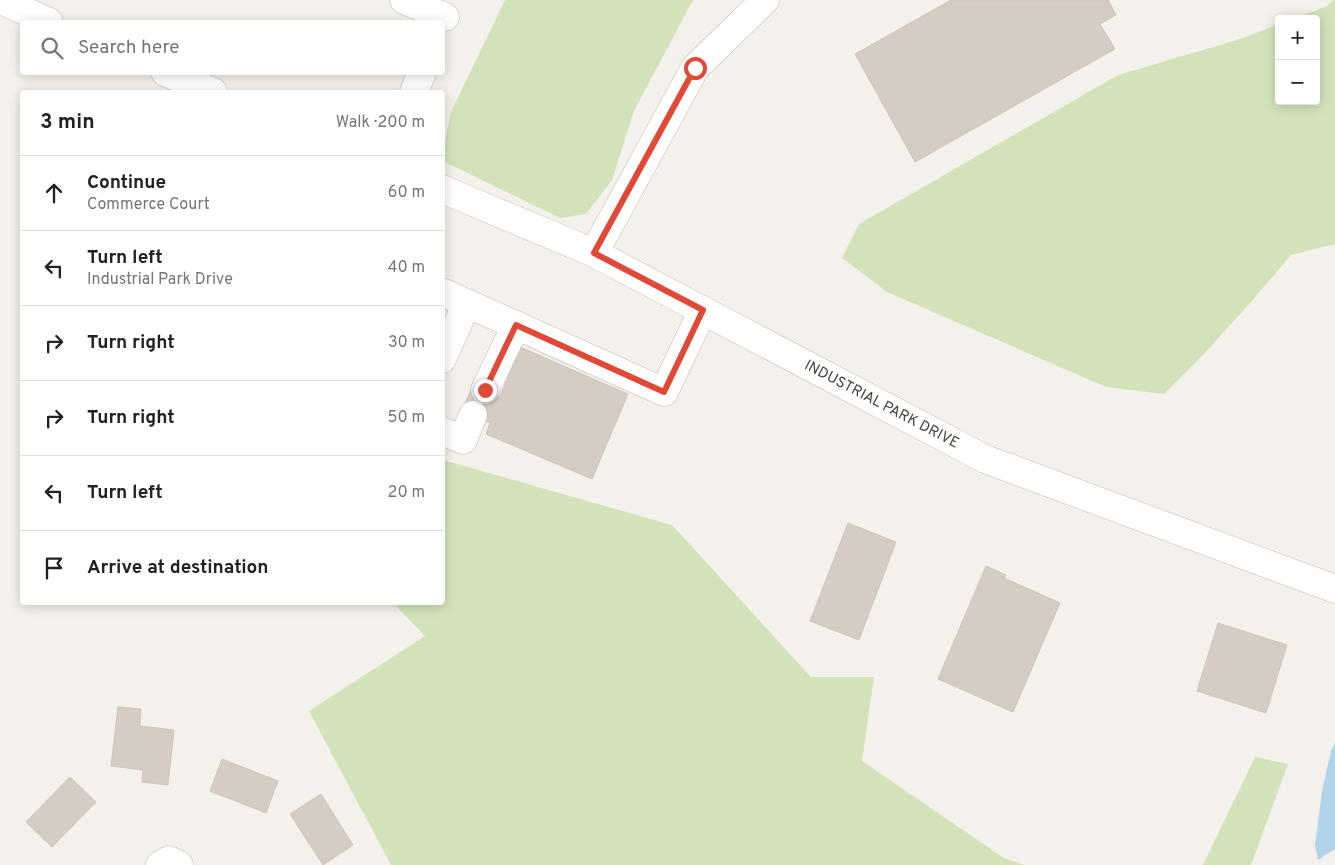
<!DOCTYPE html>
<html lang="en">
<head>
<meta charset="utf-8">
<style>
	:root { --surface:#fff; --page:#f6f6f6; --text:#222; --muted:#767676; --line:#e0e0e0 }
	body { margin:0; font-family:Overpass,sans-serif; background:var(--page); color:var(--text) }
	.controls { position:absolute; right:15px; top:15px; display:grid; overflow:hidden; border-radius:5px; box-shadow:0 2px 12px #0003 }
	.controls button { width:45px; height:45px; display:grid; place-items:center; padding:0; border:0; border-bottom:1px solid var(--line); background:var(--surface); color:var(--text); font:25px sans-serif }
	.stop { position:absolute; width:15px; height:15px; margin:-11px; border:4px solid #e04937; border-radius:50%; background:#fff }
	.stop.end { background:#e04937; border-color:#fff; box-shadow:0 1px 5px #0008 }
	.list { margin:0; padding:0; list-style:none }
	h2 { display:flex; justify-content:space-between; align-items:center; height:65px; margin:0; padding:0 20px; font-size:21px }
	h2 small { font-size:16px; font-weight:400; color:var(--muted) }
	.list li { display:grid; grid-template-columns:32px 1fr auto; gap:15px; align-items:center; box-sizing:border-box; height:75px; padding:0 20px; border-top:1px solid var(--line) }
	.list b { display:block; font-size:19px; white-space:nowrap }
	.list p { margin:0; font-size:16px; white-space:nowrap; color:var(--muted) }
	.list em { font-size:16px; font-style:normal; color:var(--muted) }
	.icon { flex:none; width:28px; height:28px; fill:none; stroke:currentColor; stroke-width:2; stroke-linecap:round; stroke-linejoin:round }
	.map { position:relative; flex:none; width:1335px; height:865px; overflow:hidden }
	.search { position:absolute; background:var(--surface); box-shadow:0 2px 12px #0003; left:20px; top:20px; width:425px; height:55px; display:flex; align-items:center; gap:12px; box-sizing:border-box; padding:0 18px; border-radius:5px; color:var(--muted); font-size:19px }
	.panel { position:absolute; background:var(--surface); box-shadow:0 2px 12px #0003; left:20px; top:90px; width:425px; height:515px; border-radius:5px }
	.map>svg:first-child { display:block }
	.green { fill:#d2e3ba }
	.water { fill:#b1d4e9 }
	.building { fill:#d5cdc3; stroke:#cfc4b7 }
	.lines { fill:none; stroke-linecap:round; stroke-linejoin:round }
	.minor-casing { stroke:#bfb9b0; stroke-width:29 }
	.minor { stroke:#fff; stroke-width:28 }
	.route { stroke:#e04937; stroke-width:6 }
	.labels { text-anchor:middle; dominant-baseline:central; stroke-width:4.5; stroke-linejoin:round; paint-order:stroke }
	.street-label { font-size:15px; fill:#48423a; stroke:#fff }
</style>
</head>
<body>
<div class="map">
<svg width="1335" height="865" viewBox="0 0 1335 865">
	<rect width="100%" height="100%" fill="#f4f1ec"/>
	<!-- green -->
	<path class="green" d="M505 0H693L634 111 612 180 586 214 560 218 443 161V151L451 112Z
		M1333 0H1335V244L1291 255 1251 302 1201 357 1164 394 1106 387 887 292 842 258 859 224 1118 75 1237 40 1279 24V101H1316V19H1293L1327 6Z
		M443 460 672 525 811 677H874L862 761 1004 858 1025 865H391L309 711 425 636 393 603 442 602Z
		M1255 757 1288 764 1251 865H1203Z"/>
	<!-- water -->
	<path class="water" d="M1335 743V849L1318 860 1315 846 1322 791 1331 751Z"/>
	<!-- building -->
	<path class="building" d="M951 0H1108L1116 15 1100 24 1115 49 915 162 855 54Z
		M520 347 628 394 592 479 486 434 490 423 462 410 473 385 500 397Z
		M848 523 896 542 859 640 810 621Z
		M986 566 1006 575 1004 578 1060 603 1013 712 938 679Z
		M1218 623 1287 645 1266 713 1197 691Z
		M118 707 141 709 140 726 174 730 168 785 142 782 143 770 111 766Z
		M222 759 278 781 266 813 210 791Z
		M70 777 96 802 52 847 26 822Z
		M321 794 353 845 323 865 290 814Z"/>
	<g class="lines">
		<defs>
			<g id="minor">
				<path d="M1 0 49 22"/>
				<path d="M404 0 445 17"/>
				<path d="M165 72 213 92"/>
				<path d="M414 92 422 72"/>
				<path id="s1" d="M442 189 594 253 985 459 1335 589"/>
				<path d="M594 253 695 68 765 0"/>
				<path d="M442 292 664 392 703 310"/>
				<path d="M442 359 467 303"/>
				<path d="M485 390 516 325"/>
				<path d="M442 431 463 440 473 415"/>
				<path d="M160 865 169 860 179 865"/>
			</g>
		</defs>
		<!-- minor casing -->
		<use href="#minor" class="minor-casing"/>
		<!-- minor -->
		<use href="#minor" class="minor"/>
	</g>
	<g class="lines">
		<!-- route -->
		<path class="route" d="M485 390 516 325 664 392 703 310 594 253 695 68"/>
	</g>
	<g class="labels">
		<!-- street labels -->
		<g class="street-label">
			<text stroke="none"><textPath href="#s1" startOffset="490">INDUSTRIAL PARK DRIVE</textPath></text>
		</g>
	</g>
</svg>
<div class="controls">
<button>+</button>
<button>−</button>
</div>
<div class="stop" style="left:695px;top:68px"></div>
<div class="stop end" style="left:485px;top:390px"></div>
<div class="search"><svg class="icon" aria-label="search" viewBox="0 0 24 24"><circle cx="10" cy="10" r="6"/><path d="M15 15l6 6"/></svg>Search here</div>
<section class="panel">
<h2>3 min<small>Walk · 200 m</small></h2>
<ul class="list">
<li><svg class="icon" aria-label="ahead" viewBox="0 0 24 24"><path d="M12 20V5M6 11l6-6 6 6"/></svg><div><b>Continue</b><p>Commerce Court</p></div><em>60 m</em></li>
<li><svg class="icon" aria-label="left" viewBox="0 0 24 24"><path d="M17 20v-9H6M10 6l-5 5 5 5"/></svg><div><b>Turn left</b><p>Industrial Park Drive</p></div><em>40 m</em></li>
<li><svg class="icon" aria-label="right" viewBox="0 0 24 24"><path d="M7 20v-9h11M14 6l5 5-5 5"/></svg><div><b>Turn right</b></div><em>30 m</em></li>
<li><svg class="icon" aria-label="right" viewBox="0 0 24 24"><path d="M7 20v-9h11M14 6l5 5-5 5"/></svg><div><b>Turn right</b></div><em>50 m</em></li>
<li><svg class="icon" aria-label="left" viewBox="0 0 24 24"><path d="M17 20v-9H6M10 6l-5 5 5 5"/></svg><div><b>Turn left</b></div><em>20 m</em></li>
<li><svg class="icon" aria-label="arrive" viewBox="0 0 24 24"><path d="M6 21V4h12l-3 4 3 4H6"/></svg><div><b>Arrive at destination</b></div></li>
</ul>
</section>
</div>
</body>
</html>
